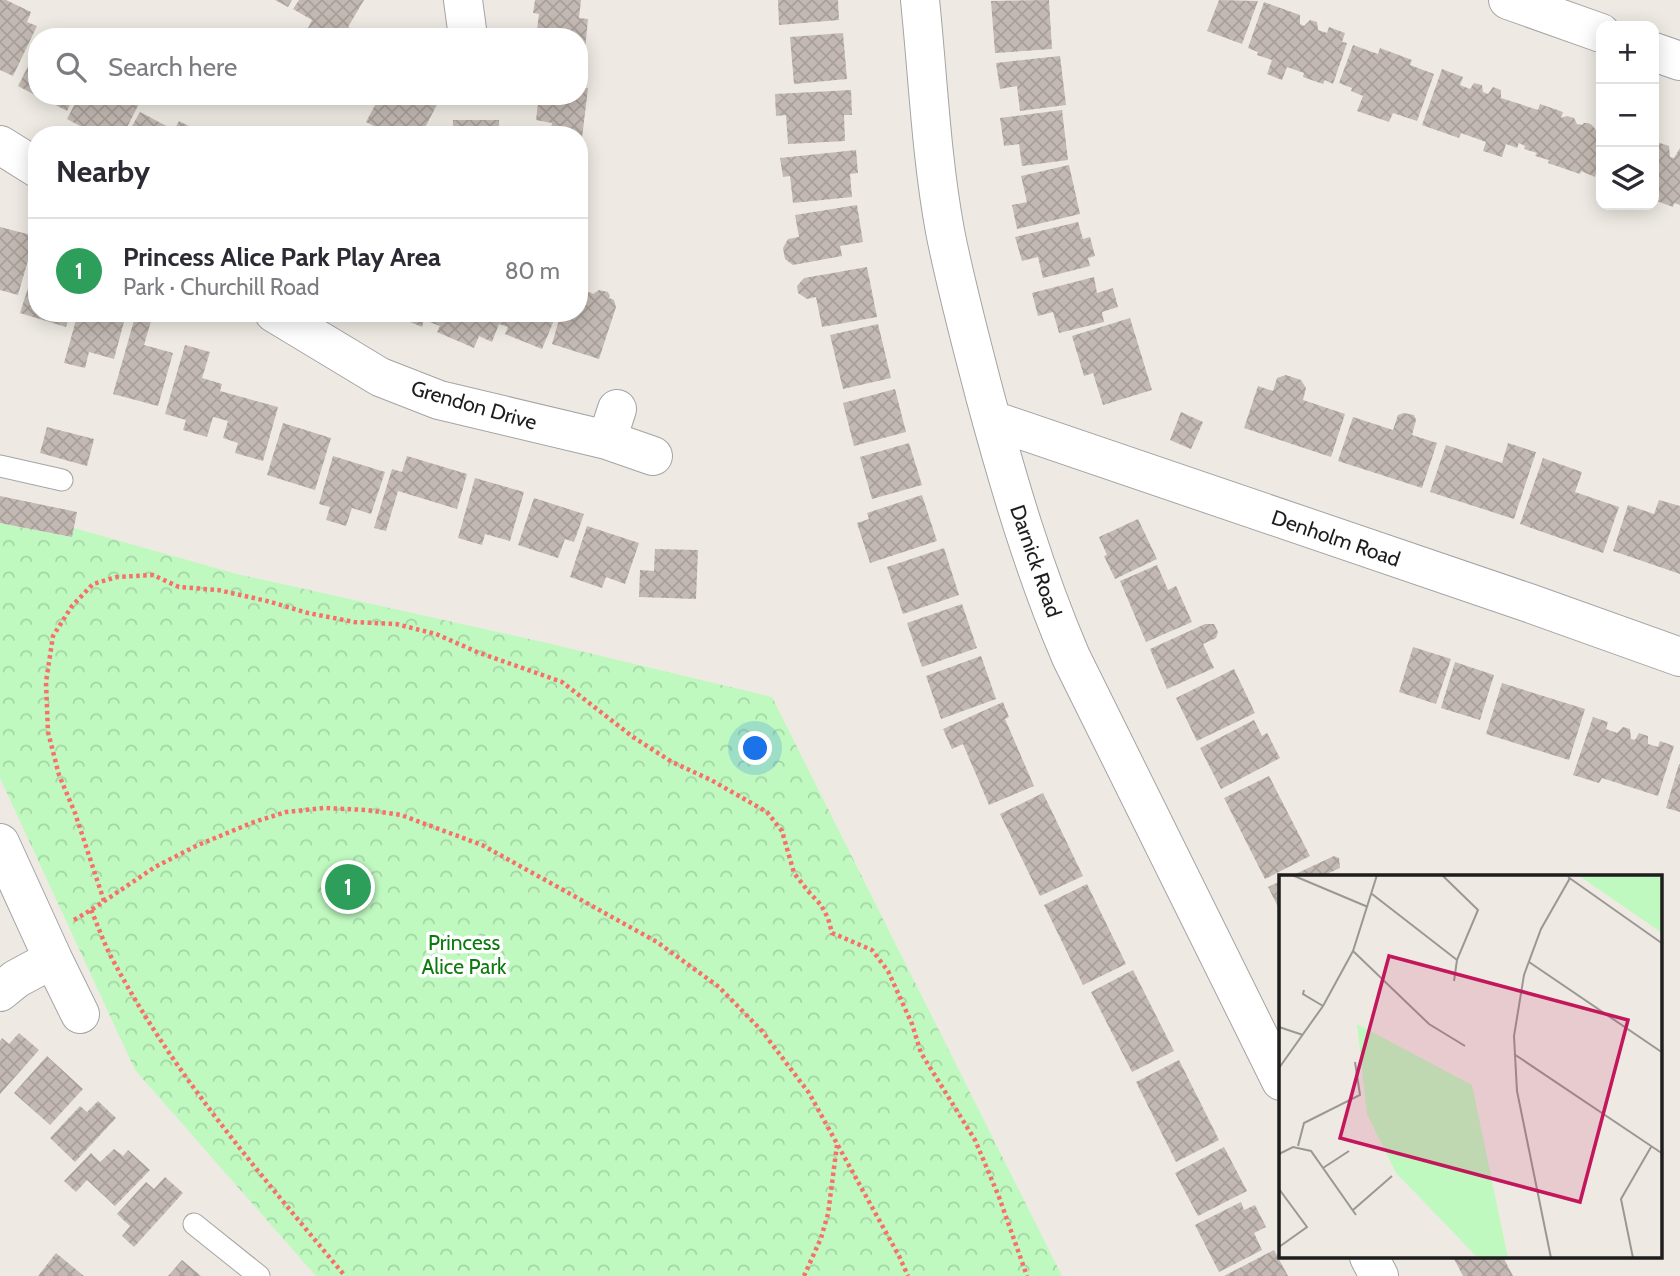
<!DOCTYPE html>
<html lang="en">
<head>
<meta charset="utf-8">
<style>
	:root { --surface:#fff; --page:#f7f7f7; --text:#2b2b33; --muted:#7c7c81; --line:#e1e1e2; --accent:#db2777 }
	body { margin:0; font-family:Cabin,sans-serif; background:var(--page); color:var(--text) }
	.controls { position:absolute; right:21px; top:21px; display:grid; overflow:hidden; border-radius:14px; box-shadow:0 4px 18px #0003 }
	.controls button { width:63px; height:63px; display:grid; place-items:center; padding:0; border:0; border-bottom:2px solid var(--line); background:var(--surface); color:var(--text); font:35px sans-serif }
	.you { position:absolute; left:756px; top:749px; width:24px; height:24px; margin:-18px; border:5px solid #fff; border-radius:50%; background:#1a73e8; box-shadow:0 0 0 10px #1a73e833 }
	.badge { display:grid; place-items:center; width:46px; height:46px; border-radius:50%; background:var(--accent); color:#fff; font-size:23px; font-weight:700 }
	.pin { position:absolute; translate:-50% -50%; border:4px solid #fff; box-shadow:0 2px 7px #0006 }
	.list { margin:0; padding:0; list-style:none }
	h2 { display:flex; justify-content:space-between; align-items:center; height:91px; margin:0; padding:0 28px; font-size:30px }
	h2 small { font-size:23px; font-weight:400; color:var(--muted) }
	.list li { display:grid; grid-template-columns:46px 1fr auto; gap:21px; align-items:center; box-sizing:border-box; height:105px; padding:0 28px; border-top:2px solid var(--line) }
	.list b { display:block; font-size:26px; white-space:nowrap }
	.list p { margin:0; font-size:23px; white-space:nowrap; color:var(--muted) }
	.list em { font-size:23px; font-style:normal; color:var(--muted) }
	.icon { flex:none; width:38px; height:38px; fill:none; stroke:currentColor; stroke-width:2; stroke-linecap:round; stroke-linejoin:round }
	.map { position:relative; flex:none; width:1680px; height:1276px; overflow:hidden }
	.search { position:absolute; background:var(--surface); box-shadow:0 4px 18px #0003; left:28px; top:28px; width:560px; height:77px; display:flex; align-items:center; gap:18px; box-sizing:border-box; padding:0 24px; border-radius:28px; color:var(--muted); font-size:26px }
	.panel { position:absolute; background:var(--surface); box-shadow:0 4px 18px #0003; left:28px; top:126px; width:560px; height:196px; border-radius:28px }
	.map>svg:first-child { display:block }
	.park { fill:url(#park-crowns) }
	.building { fill:url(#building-cross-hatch) }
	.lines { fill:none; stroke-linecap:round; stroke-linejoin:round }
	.service-casing { stroke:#a4a4a4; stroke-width:23 }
	.minor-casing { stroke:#a4a4a4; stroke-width:40 }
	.path { stroke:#f96f69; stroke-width:4.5; stroke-dasharray:3.5 3.5; stroke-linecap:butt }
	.service { stroke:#fff; stroke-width:21 }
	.minor { stroke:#fff; stroke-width:38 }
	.labels { text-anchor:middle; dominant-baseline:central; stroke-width:7; stroke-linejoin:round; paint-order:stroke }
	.street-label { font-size:21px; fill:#1d1d1d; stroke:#fff }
	.park-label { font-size:21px; fill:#0c7a0e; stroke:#fff }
	.inset-road { fill:none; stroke:#9a9894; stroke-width:2 }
	.view { fill:#c2185b; fill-opacity:0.15; stroke:#c2185b; stroke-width:3.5 }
	.inset-edge { fill:none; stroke:#1d1d1d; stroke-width:3.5 }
</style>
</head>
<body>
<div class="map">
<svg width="1680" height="1276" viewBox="0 0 1680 1276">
	<defs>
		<pattern id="park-crowns" width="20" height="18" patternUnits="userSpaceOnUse" patternTransform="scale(1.75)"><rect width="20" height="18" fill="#bff9c0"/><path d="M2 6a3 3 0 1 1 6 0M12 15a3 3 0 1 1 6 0" fill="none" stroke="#a4d5a5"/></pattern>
		<pattern id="building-cross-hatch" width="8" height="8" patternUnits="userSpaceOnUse" patternTransform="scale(1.75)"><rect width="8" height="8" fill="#c3b9b2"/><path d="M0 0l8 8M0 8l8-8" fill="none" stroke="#a79f99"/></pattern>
	</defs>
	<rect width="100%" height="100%" fill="#eeeae3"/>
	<!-- park -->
	<path class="park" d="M0 523 71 537 74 528 237 574 547 643 772 697 1062 1276H316L135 1070 0 778Z"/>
	<!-- building -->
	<path class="building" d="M0 0H6L31 12 27 22 37 26 13 76 0 70Z
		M275 0H292L288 7Z
		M299 0H364L348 27 367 37H308L307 30 312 20 293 9Z
		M535 0H581L579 18 588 19 583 70H579V37H536L539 14 533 13Z
		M778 0H838L839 20 779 25Z
		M1049 0 1052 49 995 53 991 1Z
		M1219 0 1258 1 1242 44 1207 31Z
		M1264 2 1300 15V24L1304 26 1310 20 1317 22 1318 30 1327 33 1329 27 1345 33 1342 42 1347 43 1333 84 1325 80 1323 84 1303 77 1304 73 1287 67 1282 80 1267 74 1272 60 1257 55 1258 52 1248 48Z
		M843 33 847 79 794 84 790 37Z
		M1353 45 1378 54 1380 48 1412 60 1410 65 1434 74 1417 121 1393 113 1389 122 1357 111 1363 96 1351 91 1352 88 1339 83Z
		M37 49V96L18 86Z
		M1060 56 1066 105 1020 111 1017 86 1000 89 996 63Z
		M1442 69 1463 77 1460 85 1470 89 1474 83 1482 85 1483 92 1488 94 1493 87 1501 90V98L1538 110 1540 104 1563 112 1561 118 1567 116 1574 118 1577 124 1582 125 1584 123H1588L1592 125 1596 130 1599 124 1601 125V175L1596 173 1595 177 1581 171 1580 174 1548 163 1549 160 1535 156 1537 153 1524 149 1525 146 1519 143 1517 148 1506 144 1502 157 1483 151 1486 142 1461 133 1459 138 1422 125Z
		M579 87 588 88 582 138 579 137V135L550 134 552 123 536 120 539 96H579Z
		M851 90 852 115H844L845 141 788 144 786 115 776 116 775 94Z
		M38 96H74L67 111Z
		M79 96H120L125 99 126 96H143L123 135H97L67 119Z
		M380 96H439L441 97 421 135H391L366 122Z
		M1062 110 1068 160 1022 166 1019 144 1004 146 1000 118Z
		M140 112 174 130 179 121 193 128 189 135H127Z
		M453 120H499V135H453Z
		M1654 141 1669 146 1670 157 1674 158 1680 148V205L1674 203 1673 207 1654 200Z
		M856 150 858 173 850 174 852 197 793 203 790 176 783 177 780 158Z
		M1069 165 1080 214 1017 229 1012 205 1027 202 1021 176Z
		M857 205 863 242 840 246 842 256 793 265 785 259 783 248 788 239 799 237 795 215Z
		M1078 222 1083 239 1090 237 1095 256 1088 258 1090 266 1043 278 1038 257 1022 261 1015 237Z
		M0 227 35 236 18 295 0 290Z
		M36 263 37 313H70L66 327 20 313Z
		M867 267 877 317 822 327 816 297 807 299 798 293 797 286 804 278Z
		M1094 277 1097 293 1113 288 1118 307 1102 312 1104 322 1059 333 1053 312 1038 316 1032 293Z
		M579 287 584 288 582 296 589 292 593 294 599 290 608 292 610 296 609 298 614 300 616 307 599 359 552 344 561 313H579Z
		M78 313H107L125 318 114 359 89 352 85 368 64 363Z
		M389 313H557L542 349 505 334 508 327 499 324 492 342 479 336 474 348 437 332 440 326 424 320 422 327Z
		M135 317 151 321 144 345 173 353 158 406 113 394Z
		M1130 318 1152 390 1103 405 1093 373 1084 376 1072 336Z
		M878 324 891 378 843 389 830 335Z
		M185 345 210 352 202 378 222 384 220 391 278 407 263 461 235 453 238 443 223 438 228 421 213 417 207 437 183 430 186 420 165 414Z
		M1286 375 1301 380 1306 388 1303 400 1345 414 1331 457 1244 428 1258 386 1273 391 1277 378Z
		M895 389 906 432 854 446 843 403Z
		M1181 412 1203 422 1191 449 1170 440Z
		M1404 413 1414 415 1416 420 1412 435 1437 443 1422 488 1338 461 1353 417 1393 430 1398 415Z
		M283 423 331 438 315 490 267 475Z
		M47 427 94 439 87 466 40 453Z
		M909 443 922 485 872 499 860 457Z
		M1508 443 1536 452 1514 519 1430 492 1446 445 1502 463Z
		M333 456 385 472 371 514 352 508 346 526 326 520 330 507 319 504Z
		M407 456 467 474 457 509 398 491 386 531 374 528 392 469 402 472Z
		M1543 458 1582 472 1575 492 1619 507 1603 553 1520 524Z
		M475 478 524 492 510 541 485 534 482 545 458 538Z
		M922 495 937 541 870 563 857 523 869 519 867 513Z
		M0 496 77 512 72 537 0 523Z
		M534 498 584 514 574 542 565 539 558 558 518 545Z
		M1659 500 1680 506V574L1613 551 1628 505 1654 514Z
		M1138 519 1157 559 1115 579 1104 556 1107 555 1099 537Z
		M587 526 639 543 625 584 606 577 602 588 570 577Z
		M944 548 959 595 903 614 887 567Z
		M655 549 698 550 696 599 639 597 640 570 654 571Z
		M1157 565 1168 590 1176 586 1192 622 1146 642 1120 581Z
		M962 604 977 648 922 667 907 623Z
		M1205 624H1214L1218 632 1216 638 1203 644 1214 668 1167 689 1150 649Z
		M1413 647 1451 659 1436 704 1399 692Z
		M981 656 996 699 941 719 926 676Z
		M1455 662 1494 675 1480 720 1441 708Z
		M1234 669 1255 713 1197 741 1176 698Z
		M1502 683 1585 709 1569 760 1486 734Z
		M1003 702 1009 717 1005 719 1034 786 989 805 963 744 952 749 943 729Z
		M1593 717 1608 722 1606 729 1617 733 1623 727 1630 729 1631 739 1635 740 1639 733 1648 736V744L1658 747 1660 741 1674 746 1658 796 1602 778 1599 783 1573 775Z
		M1254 720 1262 736 1267 733 1280 758 1221 789 1200 748Z
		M1679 764H1680V812L1666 808Z
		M1269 776 1310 856 1265 879 1224 798Z
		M1043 793 1083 876 1040 896 1000 814Z
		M1334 856 1339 858 1340 868 1320 877H1289Z
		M1281 881V913L1268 887Z
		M1087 884 1126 964 1083 985 1044 905Z
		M1133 970 1174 1051 1132 1072 1091 992Z
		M19 1033 39 1050 0 1094V1041L2 1038 9 1044Z
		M47 1056 83 1089 50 1125 14 1093Z
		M1179 1060 1219 1140 1176 1162 1136 1082Z
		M98 1101 116 1118 75 1162 50 1138 80 1106 87 1112Z
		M1224 1147 1247 1191 1198 1216 1175 1173Z
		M114 1149 123 1156 128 1150 150 1170 115 1206 87 1180 76 1192 64 1181 91 1153 100 1162Z
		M165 1177 183 1193 134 1247 122 1236 130 1226 117 1214 146 1182 154 1189Z
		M1241 1202 1244 1210 1255 1205 1266 1227 1254 1233 1262 1250 1219 1272 1195 1225Z
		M1274 1250 1288 1276H1224Z
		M56 1253 84 1276H38Z
		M1453 1257H1503L1513 1276H1463Z
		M182 1260 201 1276H168Z"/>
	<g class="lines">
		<defs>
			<path id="service" d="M0 466 62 480
				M194 1224 259 1276"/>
			<path id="minor" d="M463 0 468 37
				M920 0C928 77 931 155 945 231 956 287 971 342 985 396 1009 485 1035 573 1071 657L1281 1081
				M1508 0 1601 33
				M1654 52 1680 61
				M0 145 37 168
				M274 313 380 377 439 400 607 440 653 456
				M992 420 1529 603 1680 657
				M607 440 617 409
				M0 843 53 959 16 979 0 992
				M53 959 80 1014
				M1369 1257 1379 1276"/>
		</defs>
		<!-- service casing -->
		<use href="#service" class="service-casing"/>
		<!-- minor casing -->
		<use href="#minor" class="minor-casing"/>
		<!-- path -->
		<path class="path" d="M104 901 75 813 59 775 48 732 46 682 53 636 72 606 93 584 117 577 153 575 179 587 218 590 267 601 308 613 354 622 396 624 436 634 477 652 562 682 633 737 672 762 711 780 767 812 782 831 794 873 808 891 821 905 828 918 832 933 872 950 888 971 912 1024 921 1053 975 1140 999 1197 1027 1276
			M91 910C99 928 105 947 115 964 176 1078 263 1177 345 1276
			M74 920 91 910 155 867 198 845 254 822 286 812 324 808 367 810 401 815 482 845 657 942 719 987 762 1031 809 1093 899 1256 908 1276
			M804 1276 821 1238 828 1214 837 1145"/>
		<!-- service -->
		<use href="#service" class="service"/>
		<!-- minor -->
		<use href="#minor" class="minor"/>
	</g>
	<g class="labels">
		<!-- street labels -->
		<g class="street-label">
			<text transform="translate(474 405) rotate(16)">Grendon Drive</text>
			<text transform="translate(1336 538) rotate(19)">Denholm Road</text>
			<text transform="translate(1036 561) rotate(71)">Darnick Road</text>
		</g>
		<!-- park labels -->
		<g class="park-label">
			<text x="464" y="942">Princess<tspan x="464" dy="24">Alice Park</tspan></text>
		</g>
	</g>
	<!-- overview -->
	<g transform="translate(1279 875)">
		<rect width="383" height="383" fill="#eeeae3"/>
		<path d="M299 0H383V58ZM78 149 193 210 229 383H199L117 298 88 239Z" fill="#bff9c0"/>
		<path class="inset-road" d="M13 0 89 32M289 2 384 69M93 19 178 85 199 35 163 0M74 76 150 149 186 171M250 87 384 178M175 106 178 85M25 115 24 119 44 131M0 152 24 160M235 179 384 279M0 193 44 131 74 76 98 0M19 271 25 248 81 220 76 187M0 279 14 272 32 276 77 340M44 293 70 276M0 314 28 352 0 372M74 335 113 301M272 383 238 216 235 161 245 100 262 54 291 3M354 383 342 324 372 272"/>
		<path class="view" d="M110 81 349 145 301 327 61 263Z"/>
		<rect width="383" height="383" class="inset-edge"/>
	</g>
</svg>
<div class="controls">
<button>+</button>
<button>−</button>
<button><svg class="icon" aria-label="layers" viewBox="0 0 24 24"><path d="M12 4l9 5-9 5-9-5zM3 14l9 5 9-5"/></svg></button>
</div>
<div class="you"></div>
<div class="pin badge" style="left:348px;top:887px;background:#2e9e5b">1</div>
<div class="search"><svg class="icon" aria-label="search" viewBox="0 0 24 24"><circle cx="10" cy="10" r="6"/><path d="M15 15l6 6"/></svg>Search here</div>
<section class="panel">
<h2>Nearby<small></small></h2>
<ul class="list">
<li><span class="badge" style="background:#2e9e5b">1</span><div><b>Princess Alice Park Play Area</b><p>Park · Churchill Road</p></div><em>80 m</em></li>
</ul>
</section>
</div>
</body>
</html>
